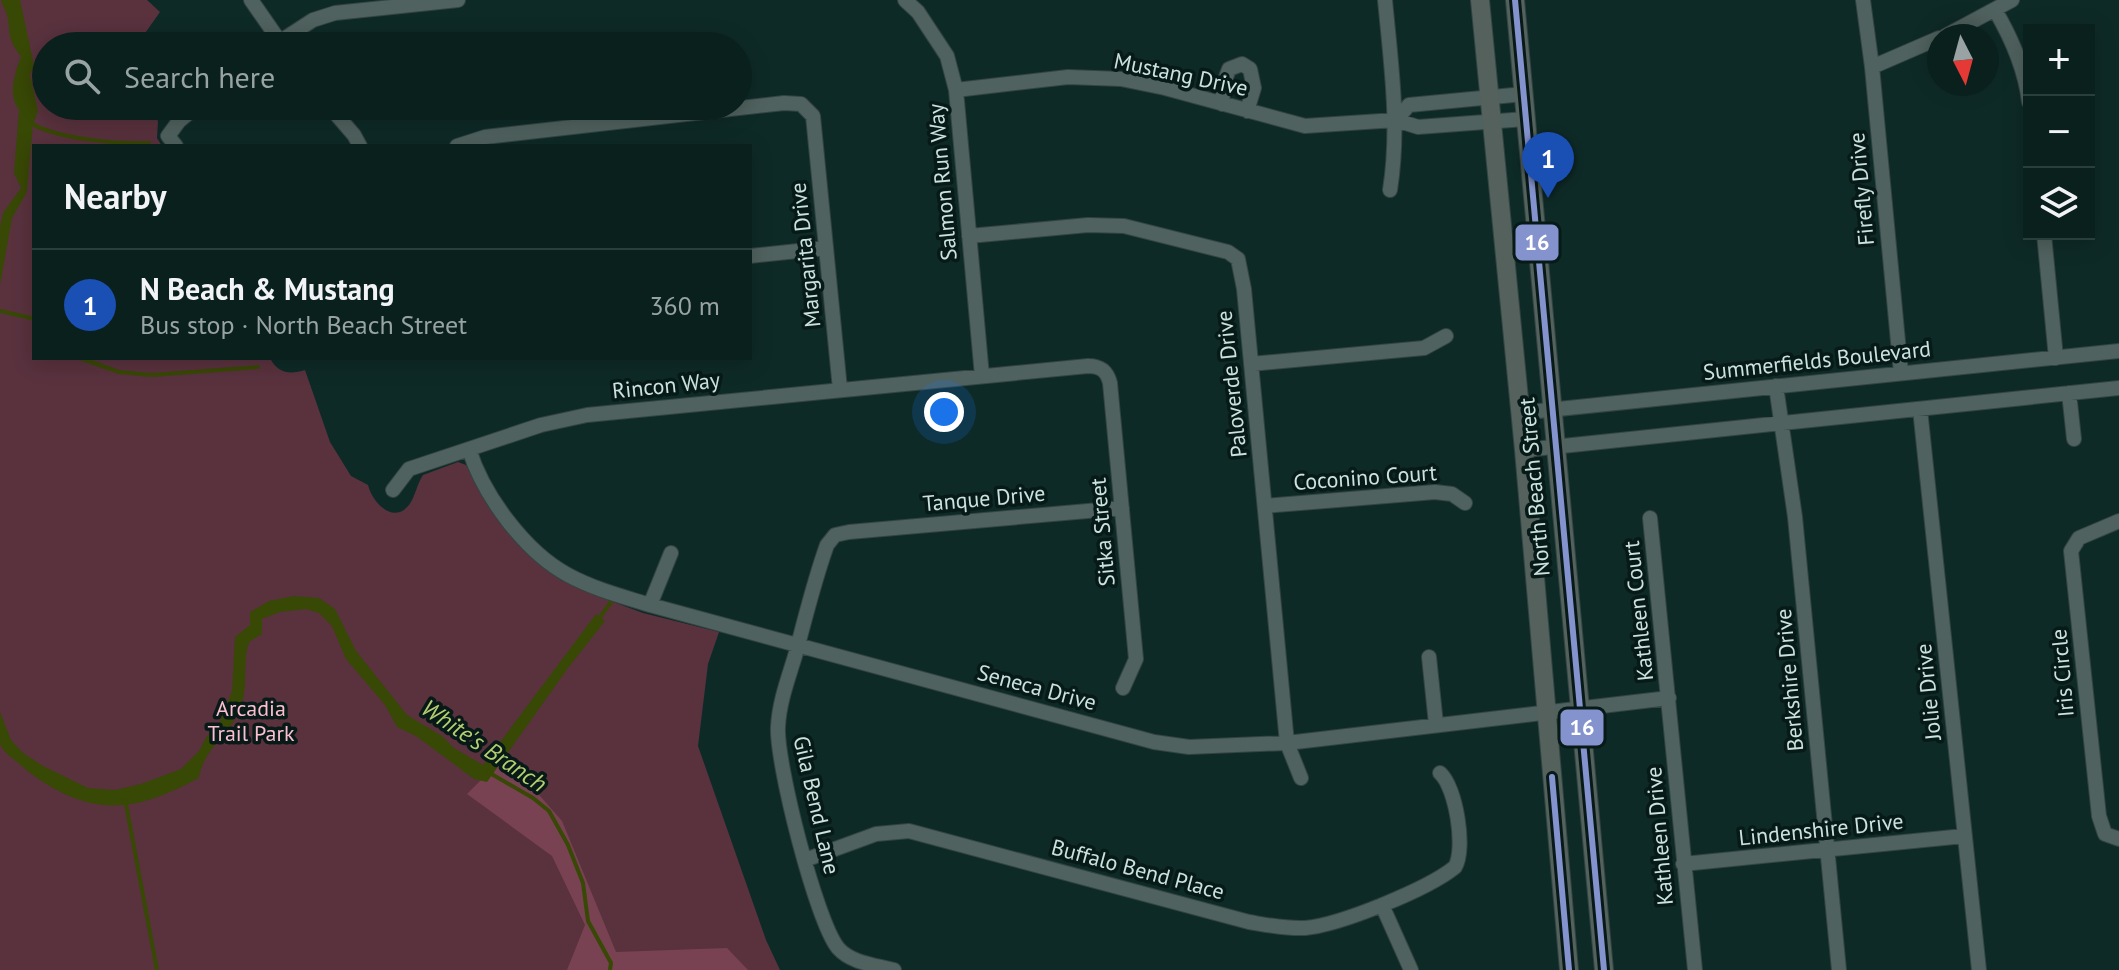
<!DOCTYPE html>
<html lang="en">
<head>
<meta charset="utf-8">
<style>
  :root { --surface:#0a201d; --page:#132826; --text:#f1f3f6; --muted:#99a3a4; --line:#2a3e3b; --accent:#89a29e }
  body { margin:0; font-family:"PT Sans",sans-serif; background:var(--page); color:var(--text) }
  .controls { position:absolute; right:24px; top:24px; display:grid; overflow:hidden; border-radius:0px; box-shadow:0 4px 20px #0003 }
  .controls button { width:72px; height:72px; display:grid; place-items:center; padding:0; border:0; border-bottom:2px solid var(--line); background:var(--surface); color:var(--text); font:40px sans-serif }
  .compass { position:absolute; left:1927px; top:24px; width:72px; height:72px; border-radius:50%; background:var(--surface); box-shadow:0 4px 20px #0003; rotate:174deg }
  .you { position:absolute; left:944px; top:412px; width:28px; height:28px; margin:-20px; border:6px solid #fff; border-radius:50%; background:#1a73e8; box-shadow:0 0 0 12px #1a73e833 }
  .badge { display:grid; place-items:center; width:52px; height:52px; border-radius:50%; background:var(--accent); color:#fff; font-size:26px; font-weight:700 }
  .pin { position:absolute; translate:-50% -66px; filter:drop-shadow(0 2px 4px #0008) }
  .pin::after { content:''; position:absolute; top:42px; width:28px; height:24px; background:inherit; clip-path:polygon(0 0,100% 0,50% 100%) }
  .list { margin:0; padding:0; list-style:none }
  h2 { display:flex; justify-content:space-between; align-items:center; height:104px; margin:0; padding:0 32px; font-size:34px }
  h2 small { font-size:26px; font-weight:400; color:var(--muted) }
  .list li { display:grid; grid-template-columns:52px 1fr auto; gap:24px; align-items:center; box-sizing:border-box; height:112px; padding:0 32px; border-top:2px solid var(--line) }
  .list b { display:block; font-size:30px; white-space:nowrap }
  .list p { margin:0; font-size:26px; white-space:nowrap; color:var(--muted) }
  .list em { font-size:26px; font-style:normal; color:var(--muted) }
  .icon { flex:none; width:44px; height:44px; fill:none; stroke:currentColor; stroke-width:2; stroke-linecap:round; stroke-linejoin:round }
  .map { position:relative; flex:none; width:2119px; height:970px; overflow:hidden }
  .search { position:absolute; background:var(--surface); box-shadow:0 4px 20px #0003; left:32px; top:32px; width:720px; height:88px; display:flex; align-items:center; gap:20px; box-sizing:border-box; padding:0 28px; border-radius:44px; color:var(--muted); font-size:30px }
  .panel { position:absolute; background:var(--surface); box-shadow:0 4px 20px #0003; left:32px; top:144px; width:720px; height:216px; border-radius:0px }
  .map>svg:first-child { display:block }
  .green { fill:#59323e }
  .forest { fill:#784253 }
  .water { fill:#384805 }
  .lines { fill:none; stroke-linecap:round; stroke-linejoin:round }
  .stream { stroke:#384805; stroke-width:4 }
  .minor-casing { stroke:#324542; stroke-width:16 }
  .major-casing { stroke:#324542; stroke-width:20 }
  .minor { stroke:#50625f; stroke-width:14 }
  .major { stroke:#54615c; stroke-width:18 }
  .bus-1-casing { stroke:#071a17; stroke-width:12 }
  .bus-1 { stroke:#8492ce; stroke-width:6 }
  .labels { text-anchor:middle; stroke-width:7; stroke-linejoin:round; paint-order:stroke }
  .street-label { font-size:22px; fill:#cbe3de; stroke:#071a17 }
  .park-label { font-size:22px; fill:#fcbfcf; stroke:#071a17 }
  .water-label { font-size:24px; font-style:italic; fill:#b4ce71; stroke:#071a17 }
  .line-badge { stroke:#071a17; stroke-width:3 }
  .badge-label { font-size:22px; text-anchor:middle; font-weight:bold; fill:#fff }
</style>
</head>
<body>
<div class="map">
<svg width="2119" height="970" viewBox="0 0 2119 970">
  <rect width="100%" height="100%" fill="#0e2a27"/>
  <!-- green -->
  <path class="green" d="M 0,0 L 147,0 L 160,12 L 136,46 L 46,46 L 46,106 L 128,106 L 136,117 L 149,110 L 158,121 L 157,138 L 162,146 L 34,146 L 34,358 L 270,358 C 277,373 290,375 305,370 L 330,442 L 351,476 L 368,485 C 372,502 393,525 409,505 C 415,497 417,484 423,475 L 458,462 L 466,465 L 500,520 L 565,579 L 600,597 L 643,613 L 719,632 L 708,664 L 698,746 L 766,940 L 780,970 L 0,970 Z"/>
  <!-- forest -->
  <path class="forest" d="M 505,756 L 562,821 L 616,952 L 727,948 L 748,970 L 567,970 L 585,925 L 552,856 L 467,794 Z"/>
  <!-- water -->
  <path class="water" d="M 1,0 L 20,0 L 34,65 L 30,75 L 38,111 L 33,124 L 27,192 L 12,218 L 0,285 L 0,227 L 3,213 L 21,188 L 14,173 L 19,110 C 7,93 15,75 21,56 C 5,38 12,29 6,12 C 4,8 2,4 1,0 Z
    M 294,596 L 319,598 L 335,609 L 356,651 L 407,715 L 442,736 L 454,748 L 483,765 L 596,614 L 605,621 L 568,668 L 487,782 L 474,779 L 416,736 L 397,727 L 385,705 L 346,659 L 332,626 L 319,613 L 306,609 L 280,612 L 262,619 L 262,634 L 249,642 C 242,664 249,688 240,709 C 230,735 203,749 199,778 C 176,790 149,803 123,805 C 83,809 45,787 17,762 C 11,757 2,751 0,743 C 0,734 0,722 0,712 L 11,740 L 23,753 L 43,766 L 88,788 L 115,790 L 141,784 L 181,769 L 199,751 L 207,736 L 219,724 L 232,691 L 235,637 L 250,625 L 250,612 L 269,601 Z"/>
  <g class="lines">
    <!-- stream -->
    <path class="stream" d="M 31,123 C 56,139 119,144 149,143
      M 0,311 L 31,318
      M 80,358 L 119,372 L 152,375 L 258,367
      M 597,621 L 612,601
      M 488,772 L 533,798 L 549,811 L 568,845 L 583,883 L 588,921 L 611,963 L 610,970
      M 125,799 L 157,970"/>
    <!-- minor casing -->
    <g class="minor-casing">
      <path id="minor" d="M 251,0 L 283,46
        M 905,0 L 918,12 L 947,56 L 956,90 L 982,376
        M 1385,0 C 1391,64 1400,126 1390,190
        M 1863,0 L 1872,67 L 1901,373
        M 1995,10 C 2012,39 2025,68 2029,102
        M 1945,36 L 2012,0
        M 273,46 L 313,20 L 335,13 L 458,0
        M 1872,67 L 1939,38
        M 956,90 L 1068,77 L 1121,79 L 1165,88 L 1305,126 L 1396,120 L 1418,127 L 1526,119
        M 1222,104 L 1224,83 L 1229,69 L 1242,64 L 1250,69 L 1254,88 L 1247,111
        M 329,106 L 354,135 L 360,146
        M 1396,120 L 1409,105 L 1524,94
        M 176,146 L 168,136 L 179,121 L 197,106
        M 457,146 L 485,137 L 784,103 L 801,104 L 813,116 L 840,389
        M 2044,234 L 2056,358
        M 969,236 L 1088,225 L 1124,226 L 1228,252 L 1238,259 L 1244,289 L 1287,743 L 1301,778
        M 750,256 L 826,248
        M 1251,364 L 1424,348 L 1446,336
        M 1776,386 L 1795,517 L 1839,970
        M 2069,393 L 2074,439
        M 1920,409 L 1979,970
        M 1520,413 L 2119,351
        M 469,449 C 483,495 525,552 568,575 C 594,589 621,596 650,605 L 1154,742 L 1189,747 L 1287,743 L 1669,698
        M 1524,450 L 2119,388
        M 393,490 L 409,469 L 541,425 L 587,415 L 1088,366 C 1101,366 1107,371 1110,383 L 1136,659 L 1123,688
        M 1265,506 L 1435,492 L 1452,494 L 1465,503
        M 1650,518 L 1695,970
        M 2119,521 L 2079,538 L 2071,551 L 2099,816 L 2105,834 L 2119,839
        M 650,605 L 671,553
        M 1429,657 L 1436,724
        M 805,860 L 876,834 L 909,831 L 1249,922 C 1267,925 1286,929 1305,928 C 1340,925 1428,889 1455,867 C 1466,849 1456,787 1440,773
        M 1683,864 L 1964,836
        M 1382,905 L 1411,970
        M 894,970 C 875,965 851,963 838,948 C 816,921 776,762 778,727 C 779,703 788,679 795,656 C 805,619 814,581 827,545 L 835,535 L 849,532 L 1122,508"/>
    </g>
    <!-- major casing -->
    <g class="major-casing">
      <path id="major" d="M 1480,0 L 1524,450 L 1569,970
        M 1515,0 L 1604,970"/>
    </g>
    <!-- minor -->
    <use href="#minor" class="minor"/>
    <!-- major -->
    <use href="#major" class="major"/>
    <!-- bus-1 casing -->
    <g class="bus-1-casing">
      <path id="bus-1" d="M 1515,0 L 1604,970
        M 1552,777 L 1569,970"/>
    </g>
    <!-- bus-1 -->
    <use href="#bus-1" class="bus-1"/>
  </g>
  <g class="labels">
    <!-- street labels -->
    <g class="street-label">
      <text transform="translate(1181 74) rotate(12)" y="8">Mustang Drive</text>
      <text transform="translate(942 182) rotate(-95)" y="8">Salmon Run Way</text>
      <text transform="translate(1861 189) rotate(-95)" y="8">Firefly Drive</text>
      <text transform="translate(805 255) rotate(-96)" y="8">Margarita Drive</text>
      <text transform="translate(1817 360) rotate(-6)" y="8">Summerfields Boulevard</text>
      <text transform="translate(1231 384) rotate(-96)" y="8">Paloverde Drive</text>
      <text transform="translate(666 385) rotate(-6)" y="8">Rincon Way</text>
      <text transform="translate(1365 477) rotate(-4)" y="8">Coconino Court</text>
      <text transform="translate(1534 487) rotate(-95)" y="8">North Beach Street</text>
      <text transform="translate(984 498) rotate(-5)" y="8">Tanque Drive</text>
      <text transform="translate(1102 532) rotate(-95)" y="8">Sitka Street</text>
      <text transform="translate(1638 611) rotate(-96)" y="8">Kathleen Court</text>
      <text transform="translate(2062 673) rotate(-95)" y="8">Iris Circle</text>
      <text transform="translate(1789 680) rotate(-95)" y="8">Berkshire Drive</text>
      <text transform="translate(1037 687) rotate(15)" y="8">Seneca Drive</text>
      <text transform="translate(1928 692) rotate(-96)" y="8">Jolie Drive</text>
      <text transform="translate(817 805) rotate(77)" y="8">Gila Bend Lane</text>
      <text transform="translate(1821 829) rotate(-6)" y="8">Lindenshire Drive</text>
      <text transform="translate(1659 836) rotate(-95)" y="8">Kathleen Drive</text>
      <text transform="translate(1138 869) rotate(15)" y="8">Buffalo Bend Place</text>
    </g>
    <!-- park labels -->
    <g class="park-label">
      <text x="251" y="716">Arcadia<tspan x="251" dy="25">Trail Park</tspan></text>
    </g>
    <!-- water labels -->
    <g class="water-label">
      <text transform="translate(484 746) rotate(34)" y="8">White's Branch</text>
    </g>
  </g>
  <g class="line-badge">
    <rect x="1514" y="223" width="46" height="39" rx="8" fill="#8492ce"/>
    <rect x="1559" y="708" width="46" height="39" rx="8" fill="#8492ce"/>
  </g>
  <g class="badge-label">
    <text x="1537" y="250">16</text>
    <text x="1582" y="735">16</text>
  </g>
</svg>
<div class="controls">
<button>+</button>
<button>−</button>
<button><svg class="icon" aria-label="layers" viewBox="0 0 24 24"><path d="M12 4l9 5-9 5-9-5zM3 14l9 5 9-5"/></svg></button>
</div>
<svg class="compass" viewBox="-18 -18 36 36"><path d="M0-13l5 13h-10z" fill="#e53935"/><path d="M0 13l5-13h-10z" fill="#99a3a4"/></svg>
<div class="you"></div>
<div class="pin badge" style="left:1548px;top:198px;background:#1a4fb4">1</div>
<div class="search"><svg class="icon" aria-label="search" viewBox="0 0 24 24"><circle cx="10" cy="10" r="6"/><path d="M15 15l6 6"/></svg>Search here</div>
<section class="panel">
<h2>Nearby<small></small></h2>
<ul class="list">
<li><span class="badge" style="background:#1a4fb4">1</span><div><b>N Beach &amp; Mustang</b><p>Bus stop · North Beach Street</p></div><em>360 m</em></li>
</ul>
</section>
</div>
</body>
</html>
